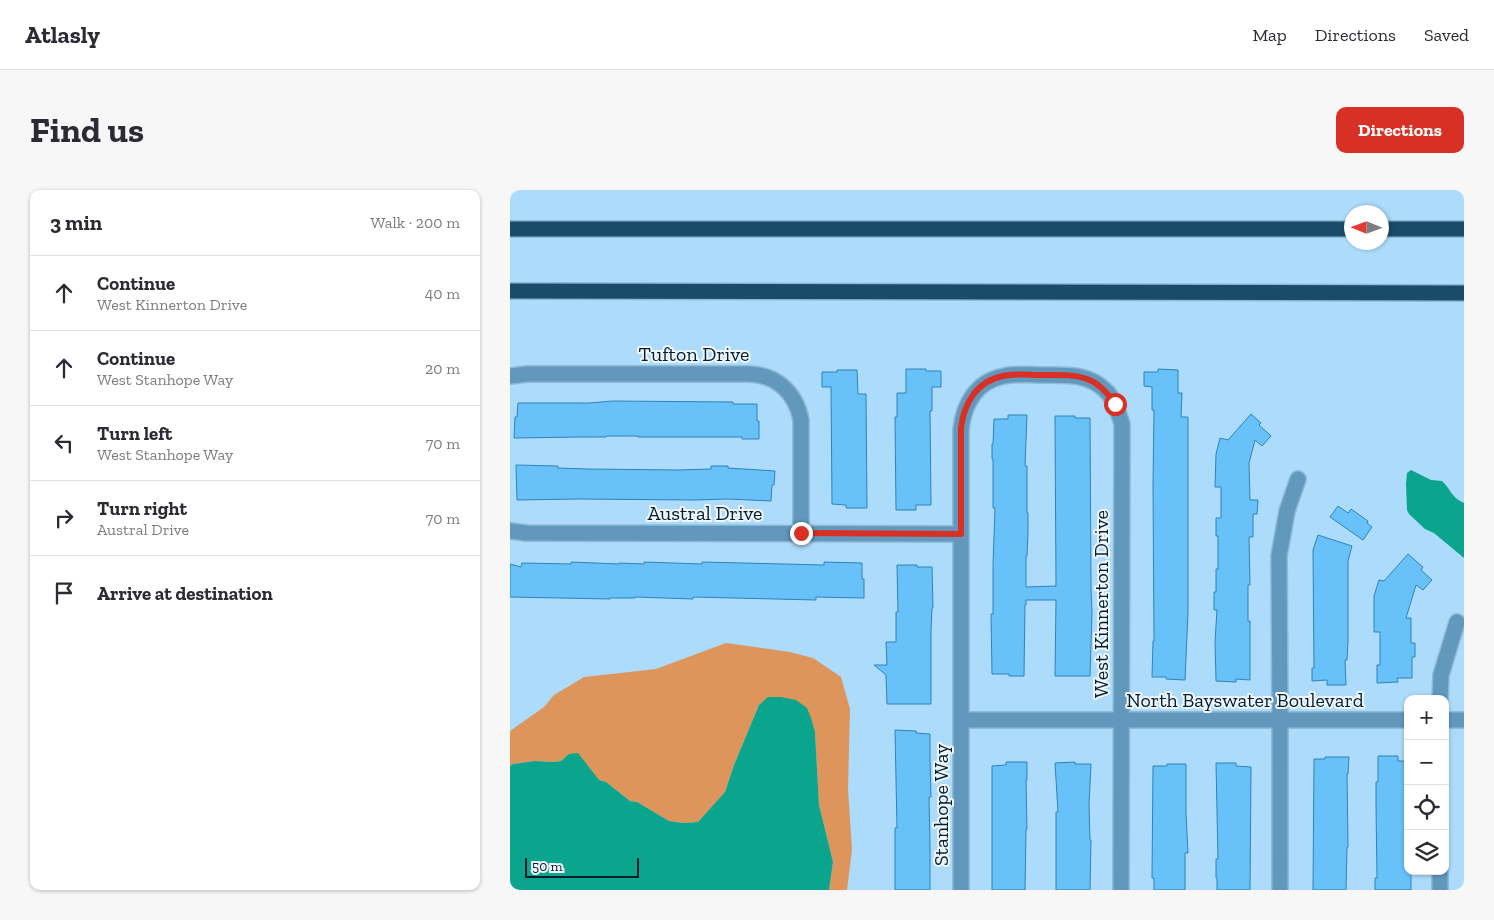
<!DOCTYPE html>
<html lang="en">
<head>
<meta charset="utf-8">
<style>
  :root { --surface:#fff; --page:#f7f7f7; --text:#2b2b33; --muted:#7c7c81; --line:#e1e1e2; --accent:#d93025 }
  body { margin:0; font-family:"Zilla Slab",serif; background:var(--page); color:var(--text) }
  .controls { position:absolute; right:15px; bottom:15px; display:grid; overflow:hidden; border-radius:10px; box-shadow:0 1px 4px #0004 }
  .controls button { width:45px; height:45px; display:grid; place-items:center; padding:0; border:0; border-bottom:1px solid var(--line); background:var(--surface); color:var(--text); font:25px sans-serif }
  .compass { position:absolute; left:834px; top:15px; width:45px; height:45px; border-radius:50%; background:var(--surface); box-shadow:0 1px 4px #0004; rotate:271deg }
  .scale { position:absolute; left:15px; bottom:12px; width:114px; box-sizing:border-box; padding-left:5px; border:2px solid #031d2d; border-top:0; font-size:14px; line-height:18px; white-space:nowrap; color:#031d2d; -webkit-text-stroke:4px #eff7fc; paint-order:stroke }
  .stop { position:absolute; width:15px; height:15px; margin:-11px; border:4px solid #d93025; border-radius:50%; background:#fff }
  .stop.end { background:#d93025; border-color:#fff; box-shadow:0 1px 5px #0008 }
  .list { margin:0; padding:0; list-style:none }
  h2 { display:flex; justify-content:space-between; align-items:center; height:65px; margin:0; padding:0 20px; font-size:21px }
  h2 small { font-size:16px; font-weight:400; color:var(--muted) }
  .list li { display:grid; grid-template-columns:32px 1fr auto; gap:15px; align-items:center; box-sizing:border-box; height:75px; padding:0 20px; border-top:1px solid var(--line) }
  .list b { display:block; font-size:19px; white-space:nowrap }
  .list p { margin:0; font-size:16px; white-space:nowrap; color:var(--muted) }
  .list em { font-size:16px; font-style:normal; color:var(--muted) }
  .icon { flex:none; width:28px; height:28px; fill:none; stroke:currentColor; stroke-width:2; stroke-linecap:round; stroke-linejoin:round }
  .map { position:relative; flex:none; width:954px; height:700px; overflow:hidden; border-radius:10px }
  header { display:flex; align-items:center; gap:30px; box-sizing:border-box; height:70px; padding:0 25px; background:var(--surface); border-bottom:1px solid var(--line) }
  header strong { font-size:24px }
  nav { display:flex; gap:28px; margin-inline-start:auto; font-size:18px }
  .intro { display:flex; align-items:center; justify-content:space-between; box-sizing:border-box; height:120px; padding:0 30px }
  h1 { margin:0; font-size:35px }
  .button { padding:12px 22px; border-radius:10px; background:var(--accent); color:#fff; font-size:18px; font-weight:700 }
  main { display:flex; gap:30px; padding:0 30px }
  aside { flex:1; background:var(--surface); border-radius:10px; box-shadow:0 1px 4px #0004 }
  .map>svg:first-child { display:block }
  .green { fill:#de955c }
  .water { fill:#0ba48d }
  .building { fill:#68c1f9; stroke:#2f84b5 }
  .lines { fill:none; stroke-linecap:round; stroke-linejoin:round }
  .street-casing { stroke:#8eb9d6; stroke-width:18 }
  .highway-casing { stroke:#8eb9d6; stroke-width:18 }
  .street { stroke:#6198bc; stroke-width:15 }
  .highway { stroke:#1a4b68; stroke-width:15 }
  .route { stroke:#d93025; stroke-width:6 }
  .labels { text-anchor:middle; stroke-width:4; stroke-linejoin:round; paint-order:stroke }
  .street-label { font-size:20px; fill:#031d2d; stroke:#eff7fc }
</style>
</head>
<body>
<header>
<strong>Atlasly</strong>
<nav><a>Map</a><a>Directions</a><a>Saved</a></nav>
</header>
<div class="intro"><h1>Find us</h1><a class="button">Directions</a></div>
<main>
<aside>
<h2>3 min<small>Walk · 200 m</small></h2>
<ul class="list">
<li><svg class="icon" aria-label="ahead" viewBox="0 0 24 24"><path d="M12 20V5M6 11l6-6 6 6"/></svg><div><b>Continue</b><p>West Kinnerton Drive</p></div><em>40 m</em></li>
<li><svg class="icon" aria-label="ahead" viewBox="0 0 24 24"><path d="M12 20V5M6 11l6-6 6 6"/></svg><div><b>Continue</b><p>West Stanhope Way</p></div><em>20 m</em></li>
<li><svg class="icon" aria-label="left" viewBox="0 0 24 24"><path d="M17 20v-9H6M10 6l-5 5 5 5"/></svg><div><b>Turn left</b><p>West Stanhope Way</p></div><em>70 m</em></li>
<li><svg class="icon" aria-label="right" viewBox="0 0 24 24"><path d="M7 20v-9h11M14 6l5 5-5 5"/></svg><div><b>Turn right</b><p>Austral Drive</p></div><em>70 m</em></li>
<li><svg class="icon" aria-label="arrive" viewBox="0 0 24 24"><path d="M6 21V4h12l-3 4 3 4H6"/></svg><div><b>Arrive at destination</b></div></li>
</ul>
</aside>
<div class="map">
<svg width="954" height="700" viewBox="0 0 954 700">
  <rect width="100%" height="100%" fill="#addbfb"/>
  <!-- green -->
  <path class="green" d="M 216,453 L 280,462 L 303,468 L 331,487 L 340,519 L 338,599 L 342,660 L 337,700 L 319,700 L 323,672 L 309,615 L 305,542 L 249,515 L 224,575 L 215,602 L 188,632 L 173,633 L 159,631 L 127,612 L 120,611 L 96,592 L 89,590 L 59,564 L 51,571 L 43,572 L 25,571 L 3,574 L 0,576 L 0,541 L 34,517 L 44,505 L 74,487 L 146,479 Z"/>
  <!-- water -->
  <path class="water" d="M 901,280 L 921,290 L 932,291 C 942,301 941,307 954,313 L 954,368 L 924,343 L 915,339 L 899,324 L 897,320 L 896,294 L 897,283 Z
    M 258,507 L 271,507 L 286,510 L 297,518 L 301,528 L 305,542 L 309,615 L 323,672 L 319,700 L 0,700 L 0,576 L 3,574 L 25,571 L 43,572 L 51,571 L 59,564 L 68,563 L 89,590 L 96,592 L 120,611 L 127,612 L 159,631 L 173,633 L 188,632 L 215,602 L 224,575 L 249,515 Z"/>
  <!-- building -->
  <path class="building" d="M 396,179 L 416,179 L 416,181 L 431,181 L 431,197 L 422,197 L 422,221 L 420,221 L 421,315 L 406,315 L 406,320 L 386,320 L 385,227 L 387,227 L 387,203 L 396,203 Z
    M 648,179 L 668,180 L 668,203 L 672,203 L 671,227 L 678,227 L 678,422 L 675,490 L 656,489 L 656,487 L 642,487 L 643,451 L 644,451 L 643,294 L 644,220 L 642,220 L 642,197 L 634,196 L 634,182 L 648,182 Z
    M 327,180 L 347,180 L 348,204 L 356,204 L 357,318 L 336,318 L 336,315 L 322,314 L 321,197 L 312,197 L 312,182 L 327,182 Z
    M 102,211 L 223,212 L 223,214 L 247,214 L 247,231 L 249,231 L 249,249 L 232,249 L 232,247 L 128,247 L 128,246 L 96,246 L 96,247 L 71,247 L 4,248 L 5,227 L 7,227 L 8,213 L 79,213 Z
    M 741,224 L 751,233 L 749,235 L 761,246 L 752,256 L 745,250 L 739,273 L 740,310 L 748,310 L 747,324 L 743,324 L 743,347 L 739,347 L 740,395 L 738,395 L 738,431 L 740,431 L 740,490 L 726,489 L 726,492 L 706,491 L 705,451 L 707,420 L 704,420 L 704,402 L 706,402 L 706,379 L 708,379 L 708,346 L 706,346 L 706,328 L 711,328 L 711,297 L 705,297 L 706,264 L 710,248 L 718,250 Z
    M 498,225 L 517,225 L 515,276 L 517,276 L 517,323 L 518,323 L 518,342 L 517,366 L 516,366 L 516,397 L 546,396 L 545,226 L 565,226 L 565,228 L 580,228 L 581,399 L 582,423 L 580,486 L 545,486 L 546,410 L 516,410 L 516,415 L 515,415 L 514,486 L 499,486 L 499,484 L 482,484 L 481,424 L 483,424 L 483,375 L 485,318 L 483,318 L 483,269 L 482,269 L 482,254 L 483,254 L 484,229 L 498,229 Z
    M 6,275 L 48,276 L 48,278 L 78,279 L 168,280 L 201,279 L 201,276 L 218,276 L 218,278 L 265,281 L 264,295 L 262,295 L 261,311 L 218,309 L 184,310 L 68,309 L 7,310 Z
    M 828,316 L 838,323 L 841,319 L 858,331 L 857,333 L 862,337 L 853,350 L 820,327 Z
    M 808,345 L 842,356 L 838,371 L 838,452 L 837,470 L 835,470 L 836,495 L 817,495 L 817,490 L 802,491 L 802,478 L 804,478 L 803,360 Z
    M 898,364 L 913,377 L 911,380 L 922,390 L 913,400 L 906,395 L 896,428 L 901,428 L 901,453 L 905,453 L 905,467 L 902,467 L 902,488 L 887,488 L 888,492 L 867,493 L 867,475 L 870,475 L 870,442 L 864,442 L 864,406 L 869,390 L 874,391 Z
    M 61,372 L 109,374 L 109,373 L 134,374 L 134,372 L 192,374 L 192,372 L 314,375 L 314,372 L 352,373 L 352,389 L 354,389 L 354,408 L 306,407 L 306,410 L 183,407 L 183,409 L 125,407 L 125,408 L 100,408 L 100,409 L 0,407 L 0,374 L 11,377 L 12,373 L 61,374 Z
    M 387,375 L 407,375 L 407,377 L 422,377 L 423,418 L 422,418 L 421,440 L 421,514 L 377,514 L 376,485 L 364,475 L 377,475 L 376,452 L 386,452 L 386,422 L 388,422 Z
    M 385,540 L 406,541 L 406,543 L 420,544 L 420,568 L 421,607 L 419,607 L 420,656 L 420,700 L 385,700 L 385,638 L 387,638 Z
    M 868,566 L 888,566 L 888,571 L 898,571 L 898,681 L 901,681 L 901,700 L 865,700 L 865,688 L 867,688 L 866,615 L 866,592 L 868,592 Z
    M 815,567 L 839,567 L 838,584 L 837,584 L 838,657 L 837,657 L 836,700 L 803,700 L 804,569 L 815,569 Z
    M 496,572 L 517,572 L 517,590 L 516,590 L 517,639 L 516,639 L 515,700 L 482,700 L 482,576 L 496,575 Z
    M 565,572 L 565,574 L 581,574 L 579,615 L 580,650 L 581,650 L 580,700 L 546,700 L 546,622 L 548,622 L 545,573 Z
    M 706,573 L 726,573 L 726,576 L 741,577 L 740,700 L 707,700 L 707,688 L 706,688 L 706,669 L 708,669 Z
    M 657,574 L 676,574 L 676,623 L 678,663 L 675,663 L 675,700 L 644,700 L 644,688 L 642,688 L 643,576 L 657,576 Z"/>
  <g class="lines">
    <!-- street casing -->
    <g class="street-casing">
      <path id="street" d="M 0,186 L 17,184 L 239,184 C 267,185 286,203 291,230 L 291,343
        M 0,341 L 16,343 L 451,344
        M 930,509 L 931,485 L 947,432
        M 451,530 L 898,530
        M 935,530 L 954,530
        M 930,681 L 930,700
        M 451,700 L 451,239 C 454,213 467,191 494,186 C 508,183 523,185 537,185 C 558,185 579,184 595,200 C 605,209 608,222 612,234 L 611,700
        M 770,700 L 770,531 L 769,366 L 777,321 L 788,289"/>
    </g>
    <!-- highway casing -->
    <g class="highway-casing">
      <path id="highway" d="M 0,39 L 842,39
        M 872,39 L 954,39
        M 0,101 L 954,103"/>
    </g>
    <!-- street -->
    <use href="#street" class="street"/>
    <!-- highway -->
    <use href="#highway" class="highway"/>
  </g>
  <g class="lines">
    <!-- route -->
    <path class="route" d="M 291,343 L 451,344 L 451,238 C 454,213 467,191 493,186 C 506,183 519,185 532,185 C 566,185 585,183 605,214"/>
  </g>
  <g class="labels">
    <!-- street labels -->
    <g class="street-label">
      <text x="184" y="171">Tufton Drive</text>
      <text x="195" y="330">Austral Drive</text>
      <text transform="translate(591 414) rotate(-90)" y="7">West Kinnerton Drive</text>
      <text x="735" y="517">North Bayswater Boulevard</text>
      <text transform="translate(431 615) rotate(-90)" y="7">Stanhope Way</text>
    </g>
  </g>
</svg>
<div class="controls">
<button>+</button>
<button>−</button>
<button><svg class="icon" aria-label="locate" viewBox="0 0 24 24"><circle cx="12" cy="12" r="6"/><path d="M12 2v4M12 18v4M2 12h4M18 12h4"/></svg></button>
<button><svg class="icon" aria-label="layers" viewBox="0 0 24 24"><path d="M12 4l9 5-9 5-9-5zM3 14l9 5 9-5"/></svg></button>
</div>
<svg class="compass" viewBox="-18 -18 36 36"><path d="M0-13l5 13h-10z" fill="#e53935"/><path d="M0 13l5-13h-10z" fill="#7c7c81"/></svg>
<div class="scale">50 m</div>
<div class="stop" style="left:605px;top:214px"></div>
<div class="stop end" style="left:291px;top:343px"></div>
</div>
</main>
</body>
</html>
